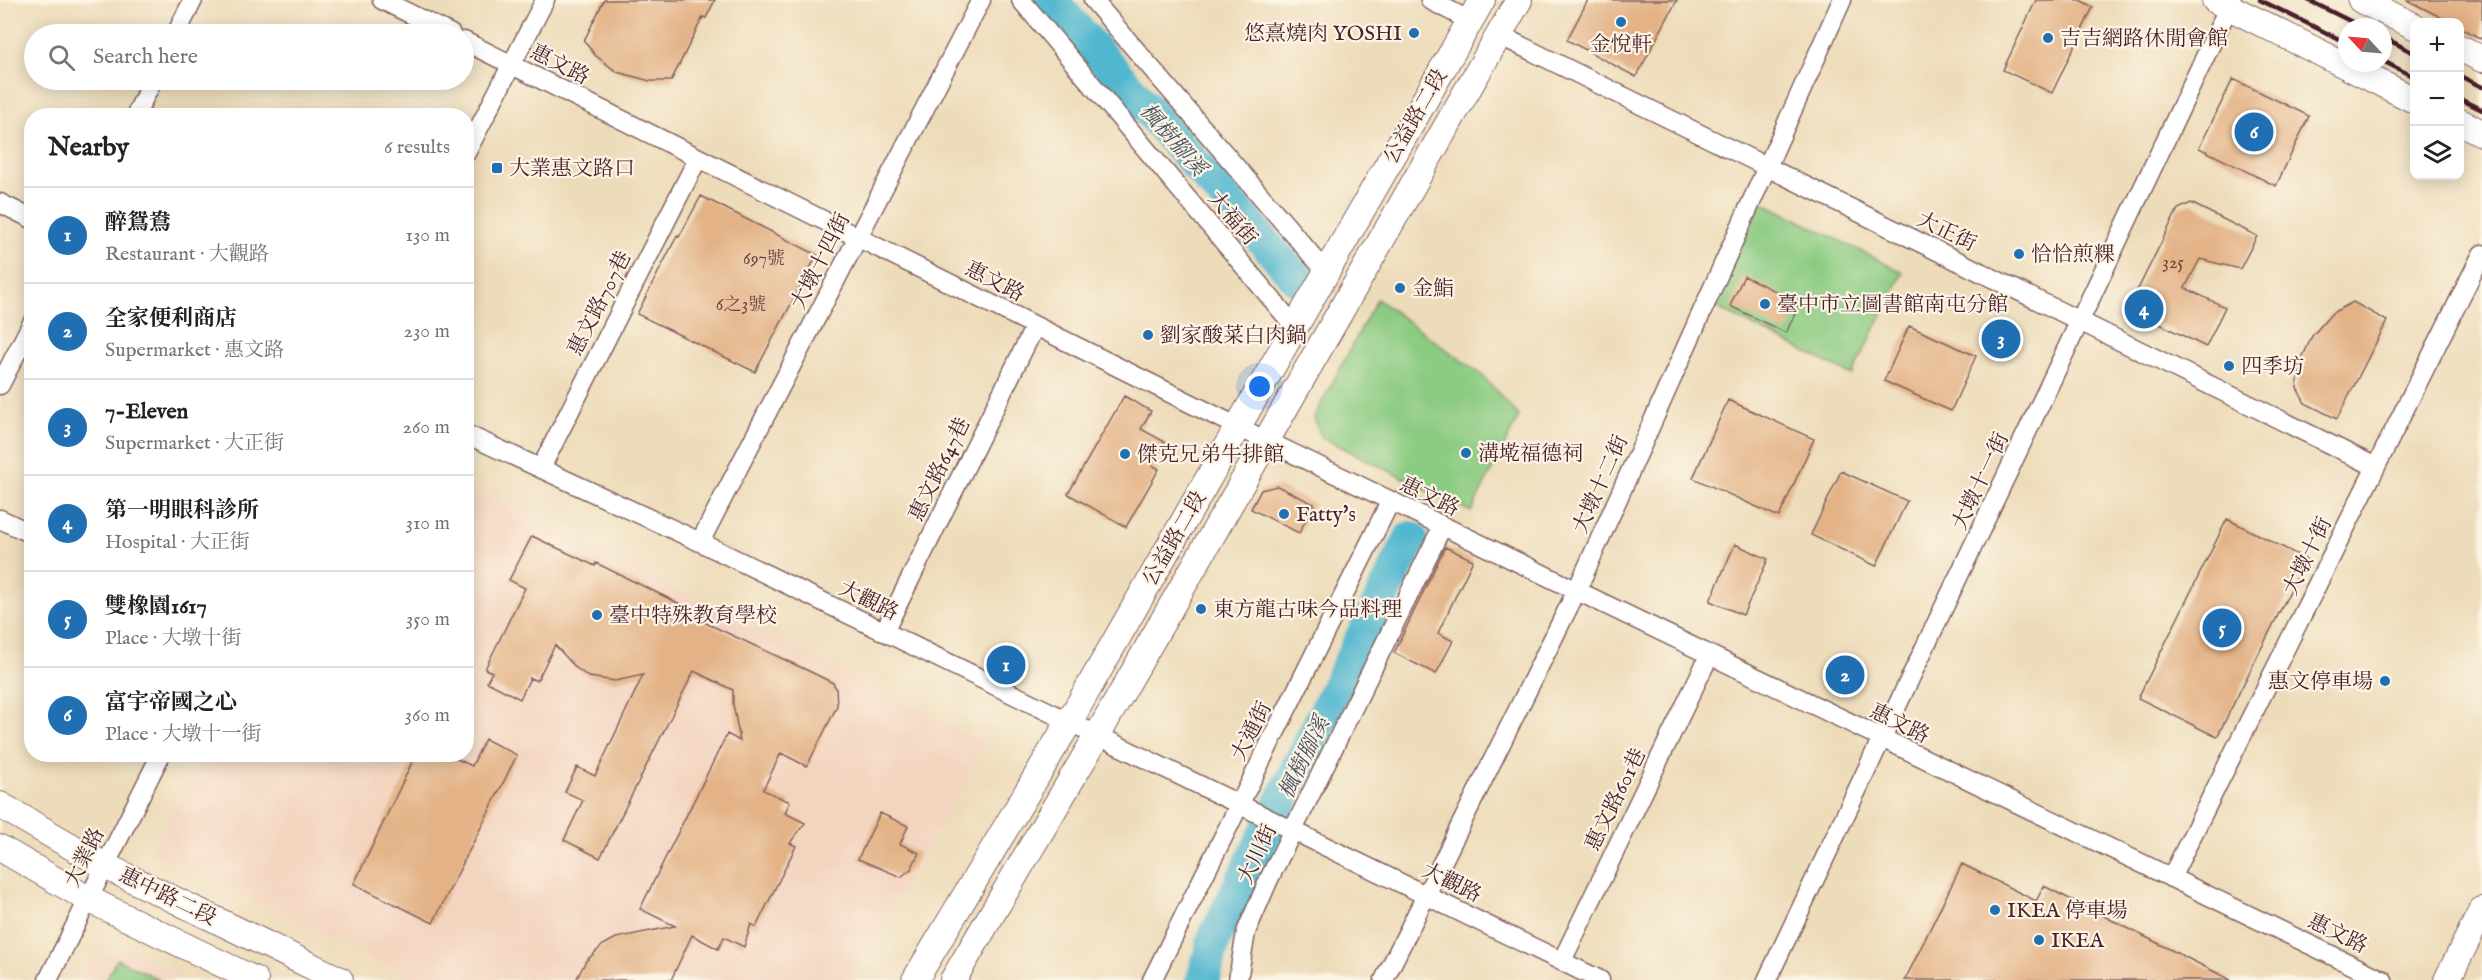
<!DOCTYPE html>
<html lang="en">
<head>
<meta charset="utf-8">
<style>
  :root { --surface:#fff; --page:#f2f2f2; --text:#222; --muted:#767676; --line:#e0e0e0; --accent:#1f6fb2 }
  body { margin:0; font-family:"IM FELL English","Noto Serif TC",serif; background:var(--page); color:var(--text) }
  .controls { position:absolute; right:18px; top:18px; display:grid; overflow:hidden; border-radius:12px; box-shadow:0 3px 15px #0003 }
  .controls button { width:54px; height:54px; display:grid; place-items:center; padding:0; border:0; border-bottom:2px solid var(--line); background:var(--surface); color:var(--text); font:30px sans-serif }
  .compass { position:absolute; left:2338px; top:18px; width:54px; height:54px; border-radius:50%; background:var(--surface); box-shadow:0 3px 15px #0003; rotate:296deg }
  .you { position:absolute; left:1260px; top:387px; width:21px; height:21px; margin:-15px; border:4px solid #fff; border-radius:50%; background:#1a73e8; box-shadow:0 0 0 9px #1a73e833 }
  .badge { display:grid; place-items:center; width:39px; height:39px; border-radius:50%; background:var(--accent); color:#fff; font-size:20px; font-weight:700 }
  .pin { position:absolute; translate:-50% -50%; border:3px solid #fff; box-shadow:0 2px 6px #0006 }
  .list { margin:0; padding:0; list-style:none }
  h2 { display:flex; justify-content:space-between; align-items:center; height:78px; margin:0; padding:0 24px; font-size:26px }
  h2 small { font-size:20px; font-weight:400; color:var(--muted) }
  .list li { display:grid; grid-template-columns:39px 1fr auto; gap:18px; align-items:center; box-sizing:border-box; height:96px; padding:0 24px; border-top:2px solid var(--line) }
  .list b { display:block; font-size:22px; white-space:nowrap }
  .list p { margin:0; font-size:20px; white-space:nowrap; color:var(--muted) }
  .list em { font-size:20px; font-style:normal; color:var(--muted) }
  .icon { flex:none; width:33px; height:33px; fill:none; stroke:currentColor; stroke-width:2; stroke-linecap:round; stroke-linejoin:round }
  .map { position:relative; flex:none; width:2482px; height:980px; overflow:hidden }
  .search { position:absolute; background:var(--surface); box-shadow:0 3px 15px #0003; left:24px; top:24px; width:450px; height:66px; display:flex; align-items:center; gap:15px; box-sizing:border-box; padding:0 21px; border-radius:33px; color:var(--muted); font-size:22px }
  .panel { position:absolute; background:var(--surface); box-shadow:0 3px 15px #0003; left:24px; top:108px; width:450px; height:654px; border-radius:24px }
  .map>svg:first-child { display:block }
  .built { fill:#f3d4bf }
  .green { fill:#8bcb82; stroke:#6a7556; stroke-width:1.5 }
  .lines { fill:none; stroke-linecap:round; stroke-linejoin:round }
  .river { stroke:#51b7cf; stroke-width:34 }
  .building { fill:#e3b286 }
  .street-casing { stroke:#83615d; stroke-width:21 }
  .secondary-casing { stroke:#83615d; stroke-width:28 }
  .street { stroke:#fff; stroke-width:18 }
  .secondary { stroke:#fff; stroke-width:26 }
  .rail { stroke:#4a1f2b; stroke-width:4.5 }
  .poi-dot { fill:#1f6fb2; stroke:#fcf5e5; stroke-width:2 }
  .labels { text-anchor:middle; stroke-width:4.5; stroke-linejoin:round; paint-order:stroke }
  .number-label { font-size:18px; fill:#704442 }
  .poi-label { font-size:21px; fill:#4a1f2b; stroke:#fcf5e5; text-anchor:start }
  .street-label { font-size:21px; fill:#4a1f2b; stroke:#fcf5e5 }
  .water-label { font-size:22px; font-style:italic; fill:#4c5464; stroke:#fcf5e5 }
</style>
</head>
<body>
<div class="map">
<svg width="2482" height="980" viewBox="0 0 2482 980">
  <rect width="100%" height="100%" fill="#fcf5e5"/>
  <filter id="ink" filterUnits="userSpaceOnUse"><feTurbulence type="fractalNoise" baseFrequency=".0167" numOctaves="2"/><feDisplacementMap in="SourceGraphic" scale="12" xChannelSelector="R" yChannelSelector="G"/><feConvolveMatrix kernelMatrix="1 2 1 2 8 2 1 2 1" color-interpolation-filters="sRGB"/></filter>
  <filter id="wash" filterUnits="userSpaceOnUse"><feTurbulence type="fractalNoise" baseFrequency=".008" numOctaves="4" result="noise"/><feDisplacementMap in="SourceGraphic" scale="24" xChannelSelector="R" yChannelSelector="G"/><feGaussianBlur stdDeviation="1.35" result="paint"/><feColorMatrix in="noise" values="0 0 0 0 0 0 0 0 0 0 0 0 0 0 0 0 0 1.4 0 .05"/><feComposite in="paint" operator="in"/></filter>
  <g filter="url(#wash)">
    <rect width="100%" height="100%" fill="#eddcba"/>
    <!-- built -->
    <path class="built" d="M 467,485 L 987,744 L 850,980 L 417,980 L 151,852 L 200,755 L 466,754 Z
      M 126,950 L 187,980 L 80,980 L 89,961 Z"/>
    <!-- green -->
    <path class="green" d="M 1762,202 L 1903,272 L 1852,375 L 1711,305 Z
      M 1377,299 L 1482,375 L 1519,416 L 1471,512 L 1321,437 L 1314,417 Z
      M 117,959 L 160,980 L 106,980 Z"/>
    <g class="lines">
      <!-- river -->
      <path class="river" d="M 1051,0 L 1297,279
        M 1203,980 L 1215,936 L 1411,538"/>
    </g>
    <g id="blocks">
      <!-- building -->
      <path class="building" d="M 604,0 L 715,0 L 706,18 L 703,17 L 671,81 L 650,81 L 617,72 L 595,55 L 584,41 Z
        M 1588,0 L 1677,0 L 1636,77 L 1567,40 Z
        M 2036,0 L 2080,0 L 2093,7 L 2052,93 L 2003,70 Z
        M 2407,0 L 2482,0 L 2482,39 L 2460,28 L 2460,22 L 2450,22 Z
        M 2233,79 L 2309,116 L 2276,186 L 2199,148 Z
        M 701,196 L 817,255 L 755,372 L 637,314 L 677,236 L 679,237 Z
        M 2191,203 L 2257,236 L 2240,269 L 2200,259 L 2185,288 L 2225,307 L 2206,347 L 2139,314 L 2133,299 L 2178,209 Z
        M 1744,276 L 1800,303 L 1786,333 L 1730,306 Z
        M 2353,302 L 2387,321 L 2337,419 L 2305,403 L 2297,388 L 2300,363 L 2312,336 L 2332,313 Z
        M 1909,326 L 1976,356 L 1951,411 L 1884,381 Z
        M 1124,396 L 1151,411 L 1141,429 L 1165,442 L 1152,465 L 1159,469 L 1126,527 L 1068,494 Z
        M 1728,400 L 1814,439 L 1779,517 L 1693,478 Z
        M 1841,471 L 1907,501 L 1876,566 L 1811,535 Z
        M 1277,486 L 1314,504 L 1299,533 L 1251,509 L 1261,490 Z
        M 2227,519 L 2306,559 L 2217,737 L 2138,698 Z
        M 532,536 L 595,566 L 596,563 L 680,604 L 678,610 L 813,673 L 833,683 L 836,688 L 837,706 L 808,764 L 806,766 L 781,753 L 763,790 L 790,802 L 785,813 L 805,823 L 790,843 L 796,846 L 756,927 L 751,924 L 744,947 L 724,937 L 718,949 L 692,935 L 671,980 L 576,980 L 586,961 L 603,945 L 616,938 L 675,926 L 640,909 L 727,734 L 740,741 L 733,704 L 733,690 L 694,671 L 600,858 L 564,840 L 583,800 L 565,792 L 577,767 L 595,776 L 643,675 L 615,681 L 589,677 L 576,668 L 555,645 L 537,681 L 530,678 L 520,699 L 487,682 L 492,672 L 485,669 L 525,588 L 509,580 Z
        M 1735,544 L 1768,559 L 1743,615 L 1710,601 Z
        M 1445,547 L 1473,560 L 1438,633 L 1453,641 L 1436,674 L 1394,653 Z
        M 485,739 L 517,755 L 433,923 L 354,884 L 416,754 L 447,754 L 472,766 Z
        M 880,813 L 908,826 L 900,844 L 919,853 L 911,869 L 901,877 L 858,859 Z
        M 1962,864 L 2036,901 L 2044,886 L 2231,980 L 1905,980 Z"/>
    </g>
  </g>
  <g filter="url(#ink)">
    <use href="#blocks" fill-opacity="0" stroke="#83615d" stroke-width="1.5"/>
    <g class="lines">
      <!-- street casing -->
      <g class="street-casing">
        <path id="street" d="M 382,0 L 451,34
          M 1021,0 L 1295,327
          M 1093,0 L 1326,272
          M 1430,0 L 1470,21
          M 176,34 L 193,0
          M 1499,35 L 2376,467
          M 464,41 L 1238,427 L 2383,980
          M 135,116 L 153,80
          M 466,153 L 545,0
          M 0,203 L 32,219
          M 0,385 L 32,323
          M 466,434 L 700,542 L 1600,980
          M 541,468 L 698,158
          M 0,519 L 32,534
          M 700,542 L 981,0
          M 884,632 L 1035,326
          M 2171,878 L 2482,254
          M 1562,961 L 1709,656
          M 48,980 L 161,754
          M 1152,980 L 1390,502
          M 1238,980 L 1246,932 L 1269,879 L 1442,527
          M 1384,980 L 1576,592 L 1842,0
          M 1767,980 L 2232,0"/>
      </g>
      <!-- secondary casing -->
      <g class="secondary-casing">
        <path id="secondary" d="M 2215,0 L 2414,100
          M 2361,0 L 2414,26
          M 2460,48 L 2482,59
          M 2460,122 L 2482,133
          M 0,805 L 105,866 L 340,980
          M 0,848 L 88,899 L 255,980
          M 915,980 L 1069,722 L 1482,0
          M 953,980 L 1097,736 L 1519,0
          M 2447,980 L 2482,910"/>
      </g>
      <!-- street -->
      <use href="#street" class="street"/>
      <!-- secondary -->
      <use href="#secondary" class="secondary"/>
      <!-- rail -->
      <path class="rail" d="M 2260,0 L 2347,43
        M 2308,0 L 2362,27
        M 2383,37 L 2414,53
        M 2383,61 L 2414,77
        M 2460,76 L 2482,87
        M 2460,99 L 2482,110"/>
    </g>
  </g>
  <!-- markers -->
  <g class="poi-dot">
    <circle cx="1621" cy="22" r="6"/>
    <circle cx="1414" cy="33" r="6"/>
    <circle cx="2048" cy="38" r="6"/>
    <rect x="491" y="162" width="12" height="12" rx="3"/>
    <circle cx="2019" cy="254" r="6"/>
    <circle cx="1400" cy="288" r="6"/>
    <circle cx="1765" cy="304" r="6"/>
    <circle cx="1148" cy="335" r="6"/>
    <circle cx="2229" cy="366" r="6"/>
    <circle cx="1466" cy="453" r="6"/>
    <circle cx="1125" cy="454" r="6"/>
    <circle cx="1284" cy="514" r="6"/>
    <circle cx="1201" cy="609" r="6"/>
    <circle cx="597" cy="615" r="6"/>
    <circle cx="2385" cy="681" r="6"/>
    <circle cx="1995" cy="910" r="6"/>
    <circle cx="2039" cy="940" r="6"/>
  </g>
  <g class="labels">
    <!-- number labels -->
    <g class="number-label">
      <text x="764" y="264">697號</text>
      <text x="2173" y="268">325</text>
      <text x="741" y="310">6之3號</text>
    </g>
    <!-- poi labels -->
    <g class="poi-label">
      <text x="1402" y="40" text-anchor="end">悠熹燒肉 YOSHI</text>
      <text x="2060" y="45">吉吉網路休閒會館</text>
      <text x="1621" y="51" text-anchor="middle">金悅軒</text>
      <text x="509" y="175">大業惠文路口</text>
      <text x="2031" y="261">恰恰煎粿</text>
      <text x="1412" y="295">金鮨</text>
      <text x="1777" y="311">臺中市立圖書館南屯分館</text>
      <text x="1160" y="342">劉家酸菜白肉鍋</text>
      <text x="2241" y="373">四季坊</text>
      <text x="1478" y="460">溝墘福德祠</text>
      <text x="1137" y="461">傑克兄弟牛排館</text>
      <text x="1296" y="521">Fatty's</text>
      <text x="1213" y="616">東方龍古味今品料理</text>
      <text x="609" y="622">臺中特殊教育學校</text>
      <text x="2373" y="688" text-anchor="end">惠文停車場</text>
      <text x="2007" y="917">IKEA 停車場</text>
      <text x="2051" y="947">IKEA</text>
    </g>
    <!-- street labels -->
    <g class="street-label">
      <text transform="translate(560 64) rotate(27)" y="7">惠文路</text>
      <text transform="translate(1415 116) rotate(-60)" y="7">公益路二段</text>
      <text transform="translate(1233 218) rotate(50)" y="7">大福街</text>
      <text transform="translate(1947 231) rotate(26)" y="7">大正街</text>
      <text transform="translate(820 261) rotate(-63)" y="7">大墩十四街</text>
      <text transform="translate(995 281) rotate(27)" y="7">惠文路</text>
      <text transform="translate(599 303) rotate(-63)" y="7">惠文路707巷</text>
      <text transform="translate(939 469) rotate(-64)" y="7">惠文路647巷</text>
      <text transform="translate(1980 481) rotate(-65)" y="7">大墩十一街</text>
      <text transform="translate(1600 484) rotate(-66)" y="7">大墩十二街</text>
      <text transform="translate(1430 496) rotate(26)" y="7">惠文路</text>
      <text transform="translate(1174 538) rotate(-60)" y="7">公益路二段</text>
      <text transform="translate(2307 556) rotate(-64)" y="7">大墩十街</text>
      <text transform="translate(869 600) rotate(26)" y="7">大觀路</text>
      <text transform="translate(1900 723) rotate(26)" y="7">惠文路</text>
      <text transform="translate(1251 731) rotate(-63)" y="7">大通街</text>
      <text transform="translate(1615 799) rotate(-64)" y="7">惠文路601巷</text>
      <text transform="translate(1257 854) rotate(-65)" y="7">大川街</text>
      <text transform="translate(84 857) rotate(-64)" y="7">大業路</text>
      <text transform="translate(1452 882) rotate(26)" y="7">大觀路</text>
      <text transform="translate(168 896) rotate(26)" y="7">惠中路二段</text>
      <text transform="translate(2338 933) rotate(26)" y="7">惠文路</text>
    </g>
    <!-- water labels -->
    <g class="water-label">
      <text transform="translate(1174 139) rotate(49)" y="8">楓樹腳溪</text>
      <text transform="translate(1303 757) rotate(-64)" y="8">楓樹腳溪</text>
    </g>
  </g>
</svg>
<div class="controls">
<button>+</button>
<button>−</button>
<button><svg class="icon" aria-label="layers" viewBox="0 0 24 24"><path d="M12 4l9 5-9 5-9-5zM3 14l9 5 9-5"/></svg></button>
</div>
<svg class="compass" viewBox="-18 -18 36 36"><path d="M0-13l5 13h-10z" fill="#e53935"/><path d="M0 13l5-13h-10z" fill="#767676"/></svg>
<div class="you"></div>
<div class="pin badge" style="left:1006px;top:665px">1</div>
<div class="pin badge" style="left:1845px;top:675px">2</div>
<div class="pin badge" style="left:2001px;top:339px">3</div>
<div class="pin badge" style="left:2144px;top:309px">4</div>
<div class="pin badge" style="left:2222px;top:628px">5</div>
<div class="pin badge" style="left:2254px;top:132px">6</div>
<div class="search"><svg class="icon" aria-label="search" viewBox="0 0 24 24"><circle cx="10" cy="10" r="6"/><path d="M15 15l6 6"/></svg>Search here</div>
<section class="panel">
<h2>Nearby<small>6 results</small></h2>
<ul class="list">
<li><span class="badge">1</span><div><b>醉鴛鴦</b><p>Restaurant · 大觀路</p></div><em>130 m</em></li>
<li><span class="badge">2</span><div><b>全家便利商店</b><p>Supermarket · 惠文路</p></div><em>230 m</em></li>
<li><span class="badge">3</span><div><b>7-Eleven</b><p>Supermarket · 大正街</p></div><em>260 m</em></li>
<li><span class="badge">4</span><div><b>第一明眼科診所</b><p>Hospital · 大正街</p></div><em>310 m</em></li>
<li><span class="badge">5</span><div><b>雙橡園1617</b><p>Place · 大墩十街</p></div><em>350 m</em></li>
<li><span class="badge">6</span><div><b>富宇帝國之心</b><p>Place · 大墩十一街</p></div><em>360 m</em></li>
</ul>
</section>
</div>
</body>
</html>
